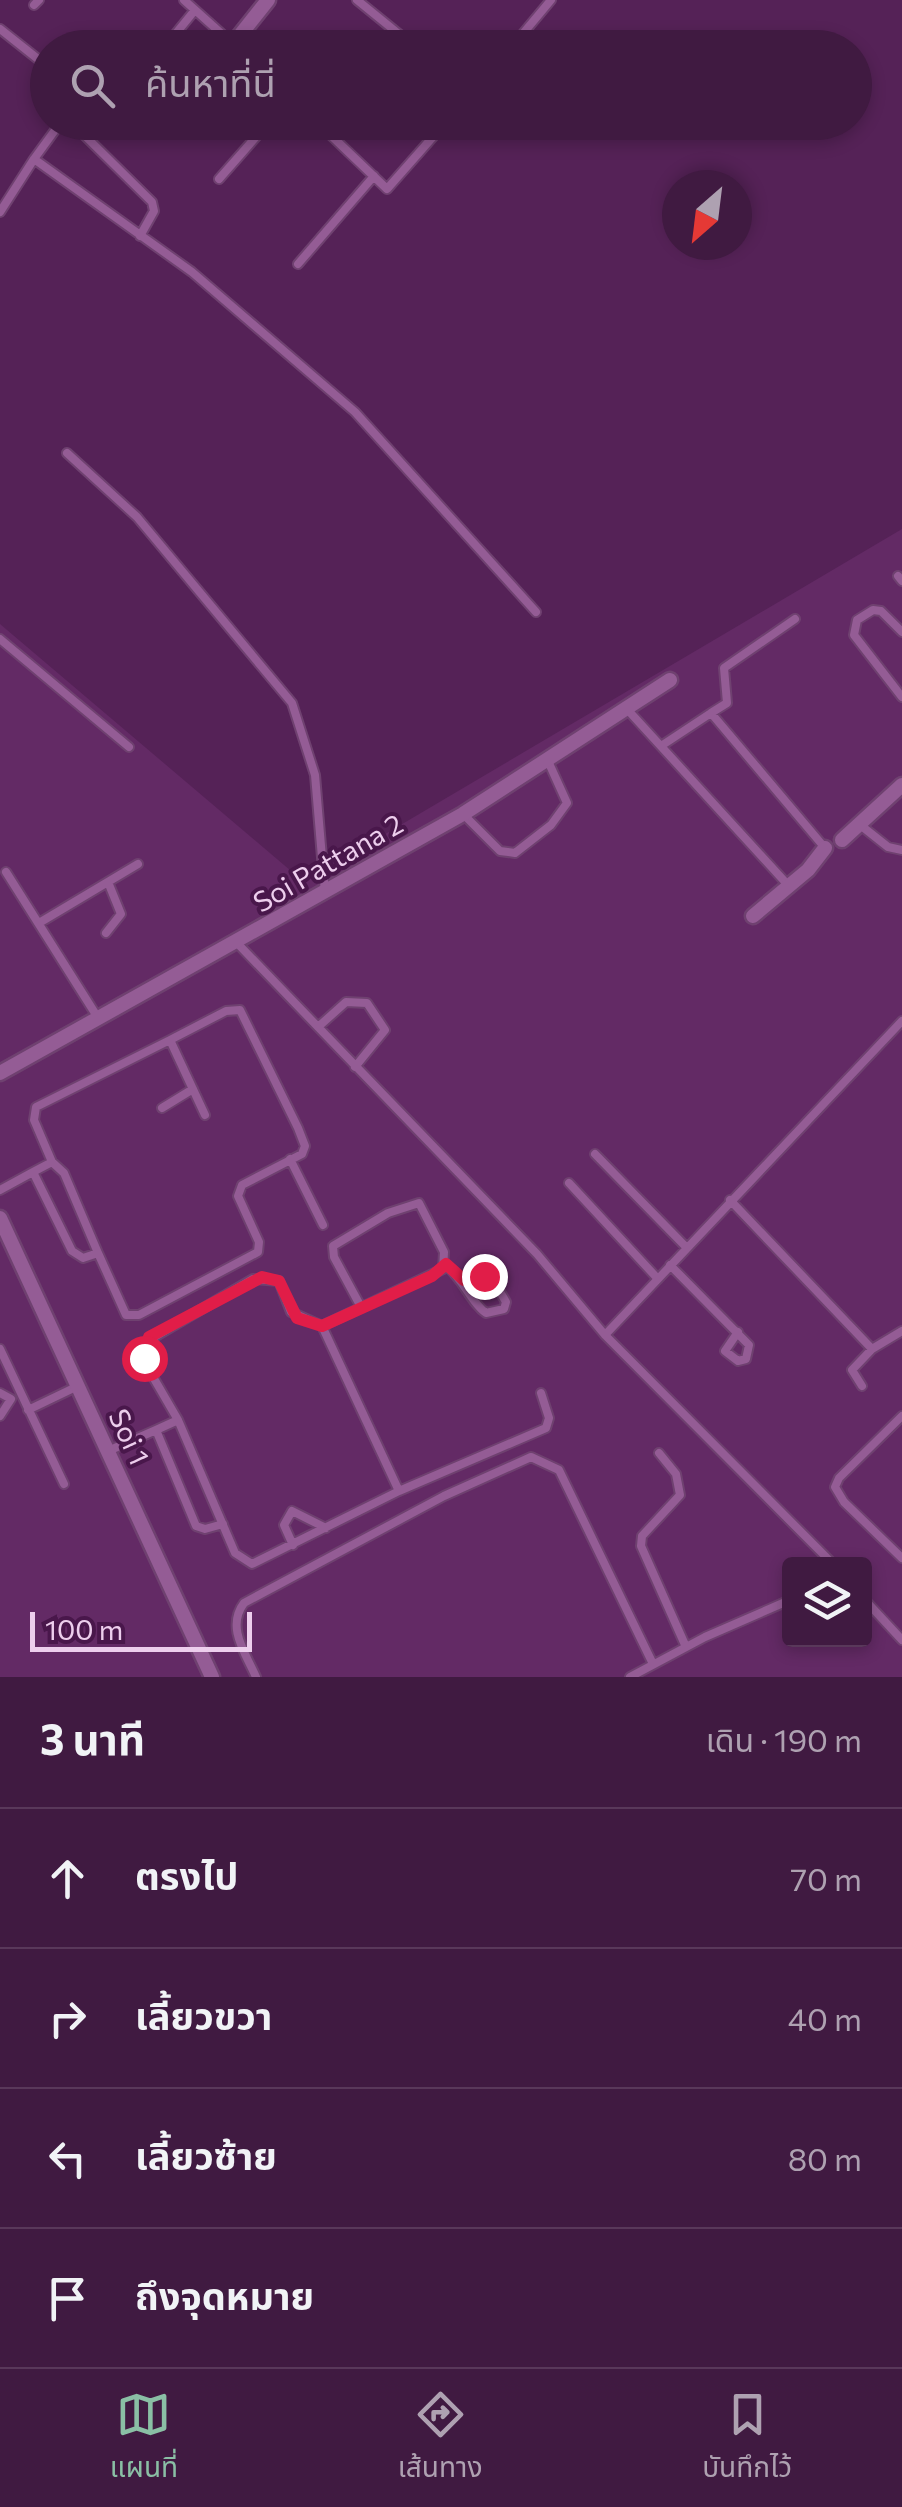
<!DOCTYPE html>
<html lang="th">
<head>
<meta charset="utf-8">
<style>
  :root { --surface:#401a41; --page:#4b274c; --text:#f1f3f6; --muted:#aea1b1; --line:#59385a; --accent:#8abfa5 }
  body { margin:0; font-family:Commissioner,"Noto Sans Thai",sans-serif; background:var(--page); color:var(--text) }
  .controls { position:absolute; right:30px; bottom:30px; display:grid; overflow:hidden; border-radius:10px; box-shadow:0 5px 15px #0003 }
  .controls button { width:90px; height:90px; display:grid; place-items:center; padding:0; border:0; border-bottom:2px solid var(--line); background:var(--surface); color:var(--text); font:50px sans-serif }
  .compass { position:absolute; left:662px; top:170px; width:90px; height:90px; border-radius:50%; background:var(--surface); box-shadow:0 5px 15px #0003; rotate:208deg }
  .scale { position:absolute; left:30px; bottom:25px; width:222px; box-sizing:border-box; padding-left:10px; border:5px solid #edceed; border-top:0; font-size:28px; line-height:35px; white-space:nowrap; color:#edceed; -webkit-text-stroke:8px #49174b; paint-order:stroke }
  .stop { position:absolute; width:30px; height:30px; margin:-22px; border:8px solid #e11d48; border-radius:50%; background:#fff }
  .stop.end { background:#e11d48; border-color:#fff; box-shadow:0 2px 10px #0008 }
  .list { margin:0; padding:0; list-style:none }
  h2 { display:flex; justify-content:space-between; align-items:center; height:130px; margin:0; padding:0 40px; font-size:42px }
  h2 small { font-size:32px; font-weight:400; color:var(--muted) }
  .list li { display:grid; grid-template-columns:65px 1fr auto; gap:30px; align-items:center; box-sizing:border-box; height:140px; padding:0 40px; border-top:2px solid var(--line) }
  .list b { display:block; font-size:38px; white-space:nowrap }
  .list em { font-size:32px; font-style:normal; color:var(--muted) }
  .icon { flex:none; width:55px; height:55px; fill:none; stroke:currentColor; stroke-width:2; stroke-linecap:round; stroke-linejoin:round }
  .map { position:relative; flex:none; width:902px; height:1677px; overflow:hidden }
  .search { position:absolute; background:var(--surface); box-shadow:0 5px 15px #0003; left:30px; right:30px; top:30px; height:110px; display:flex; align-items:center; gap:25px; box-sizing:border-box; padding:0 35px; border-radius:55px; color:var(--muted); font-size:38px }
  .sheet { height:690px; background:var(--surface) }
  nav { display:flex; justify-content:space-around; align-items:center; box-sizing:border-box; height:140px; border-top:2px solid var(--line); background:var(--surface); font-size:28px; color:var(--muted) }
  nav a { display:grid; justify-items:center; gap:5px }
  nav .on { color:var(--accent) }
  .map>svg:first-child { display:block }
  .built { fill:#632a65; fill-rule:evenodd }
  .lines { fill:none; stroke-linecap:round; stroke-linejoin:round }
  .service-casing { stroke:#6f4170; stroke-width:12 }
  .minor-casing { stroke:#6f4170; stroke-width:19 }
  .service { stroke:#945c95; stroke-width:8 }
  .minor { stroke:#945c95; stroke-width:14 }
  .route { stroke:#e11d48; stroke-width:12 }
  .labels { text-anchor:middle; stroke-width:8; stroke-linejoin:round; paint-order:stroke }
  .street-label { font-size:28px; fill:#edceed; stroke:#49174b }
</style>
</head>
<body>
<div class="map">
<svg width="902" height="1677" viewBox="0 0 902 1677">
  <rect width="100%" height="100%" fill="#552257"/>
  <!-- built -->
  <path class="built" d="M 902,529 L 902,1677 L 0,1677 L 0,624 L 304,882 ZM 790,1564 L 864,1564 L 864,1640 L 790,1640 Z"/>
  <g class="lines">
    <!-- service casing -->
    <g class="service-casing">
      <path id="service" d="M 184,0 L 233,44
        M 357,0 L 416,48
        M 34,5 L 39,0
        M 0,29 L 48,67
        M 164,48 L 195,10
        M 511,48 L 551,0
        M 61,122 L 34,159 L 192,272 L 355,412 L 536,612
        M 71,122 L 152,202 L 154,211 L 140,236
        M 317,122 L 387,189 L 446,122
        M 219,179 L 269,122
        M 0,212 L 34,159
        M 298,264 L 374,176
        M 67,453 L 137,517 L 292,703 L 315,775 L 325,893
        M 898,576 L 902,581
        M 902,632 L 881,611 L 873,610 L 857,620 L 854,635 L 902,697
        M 0,639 L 129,747
        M 626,708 L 787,884
        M 711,713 L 727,703 L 724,668 L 795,619
        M 661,746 L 711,713 L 825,848
        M 463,814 L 500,851 L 515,853 L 551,825 L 567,803 L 548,761
        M 859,824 L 888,847 L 902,850
        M 6,872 L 98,1018
        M 39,923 L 138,864
        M 106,933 L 121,914 L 108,882
        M 238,944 L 537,1254 L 605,1335 L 833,1564
        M 318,1027 L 346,1002 L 367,1003 L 385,1030 L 355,1067
        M 162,1108 L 193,1089
        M 595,1154 L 686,1247
        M 290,1159 L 323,1225
        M 52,1162 L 34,1120 L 36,1107 L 170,1040 L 205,1115
        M 52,1162 L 64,1173 L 98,1253 L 83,1258 L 72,1251 L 33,1172 Z
        M 569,1183 L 658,1279
        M 0,1190 L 33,1172
        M 730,1200 L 872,1349 L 852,1370 L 862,1386
        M 98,1253 L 126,1315 L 139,1315 L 258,1252 L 259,1242 L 238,1196 L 242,1185 L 302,1154 L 305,1146 L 298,1128 L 240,1010 L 226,1011 L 170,1040
        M 446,1265 C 463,1279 472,1304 486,1313 L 504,1309 L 506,1302 L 492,1278 L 464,1280
        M 670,1265 L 749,1345 L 746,1359 L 738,1361 L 725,1351 L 738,1332
        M 322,1326 L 443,1269 L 444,1252 L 419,1203 L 388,1213 L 333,1246 L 334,1257 L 361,1307
        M 605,1335 L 902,1021
        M 0,1349 L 64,1484
        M 872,1349 L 902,1331
        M 0,1393 L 11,1399 L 0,1416
        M 28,1410 L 78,1386
        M 902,1416 L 839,1478 L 835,1487 L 844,1502 L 902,1558
        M 178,1420 L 156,1430 L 196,1526 L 205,1529 L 223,1524
        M 108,1451 L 156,1430
        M 659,1453 L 676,1474 L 680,1495 L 642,1536 L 641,1546 L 686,1647
        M 399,1491 L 322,1326 L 291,1312 L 279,1281 L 253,1279 L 144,1343 L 149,1370 L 178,1420 L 235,1553 L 252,1564 L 399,1491 L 546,1428 L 549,1418 L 541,1393
        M 293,1545 L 284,1525 L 292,1511 L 326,1528
        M 864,1599 L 902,1640
        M 256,1677 C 245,1652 226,1627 244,1603 L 444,1496 L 531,1457 L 559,1470 L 653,1664
        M 630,1677 L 705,1637 L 790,1600"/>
    </g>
    <!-- minor casing -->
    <g class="minor-casing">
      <path id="minor" d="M 233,44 L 268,0
        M 842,840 L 902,785
        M 753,916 L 808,870 L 825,848
        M 0,1073 L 463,814 L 670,680
        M 0,1218 L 212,1677"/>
    </g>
    <!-- service -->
    <use href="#service" class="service"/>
    <!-- minor -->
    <use href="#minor" class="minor"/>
  </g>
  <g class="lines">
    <!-- route -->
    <path class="route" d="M 144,1358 L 149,1337 L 262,1277 L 279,1281 L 297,1318 L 322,1326 L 432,1276 L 446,1264 L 464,1280 L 484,1276"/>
  </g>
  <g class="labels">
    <!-- street labels -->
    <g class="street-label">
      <text transform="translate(328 863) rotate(-30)" y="10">Soi Pattana 2</text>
      <text transform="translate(129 1437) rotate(65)" y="10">Soi 1</text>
    </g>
  </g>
</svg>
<div class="controls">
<button><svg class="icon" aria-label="layers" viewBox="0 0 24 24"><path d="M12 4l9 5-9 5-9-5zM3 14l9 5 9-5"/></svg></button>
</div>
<svg class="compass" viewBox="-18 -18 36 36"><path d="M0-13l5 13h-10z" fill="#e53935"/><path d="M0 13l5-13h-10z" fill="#aea1b1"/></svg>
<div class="scale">100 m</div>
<div class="stop" style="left:144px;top:1358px"></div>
<div class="stop end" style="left:484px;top:1276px"></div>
<div class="search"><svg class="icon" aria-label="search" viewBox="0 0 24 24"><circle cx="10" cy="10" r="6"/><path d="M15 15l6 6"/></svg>ค้นหาที่นี่</div>
</div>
<section class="sheet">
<h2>3 นาที<small>เดิน · 190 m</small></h2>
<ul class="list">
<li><svg class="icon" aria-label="ahead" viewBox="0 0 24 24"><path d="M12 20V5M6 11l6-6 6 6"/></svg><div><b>ตรงไป</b></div><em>70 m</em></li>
<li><svg class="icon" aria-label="right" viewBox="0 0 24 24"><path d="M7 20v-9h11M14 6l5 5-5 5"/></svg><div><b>เลี้ยวขวา</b></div><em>40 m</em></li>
<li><svg class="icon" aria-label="left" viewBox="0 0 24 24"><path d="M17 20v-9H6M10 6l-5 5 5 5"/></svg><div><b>เลี้ยวซ้าย</b></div><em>80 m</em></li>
<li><svg class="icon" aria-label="arrive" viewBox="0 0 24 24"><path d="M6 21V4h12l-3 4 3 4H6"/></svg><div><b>ถึงจุดหมาย</b></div></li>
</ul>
</section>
<nav>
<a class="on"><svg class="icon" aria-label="map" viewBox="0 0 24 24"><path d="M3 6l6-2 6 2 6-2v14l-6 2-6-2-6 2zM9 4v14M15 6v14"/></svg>แผนที่</a>
<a><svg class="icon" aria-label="directions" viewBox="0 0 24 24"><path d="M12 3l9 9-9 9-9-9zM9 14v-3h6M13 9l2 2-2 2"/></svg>เส้นทาง</a>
<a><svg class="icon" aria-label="saved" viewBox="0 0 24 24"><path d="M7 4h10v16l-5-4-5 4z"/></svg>บันทึกไว้</a>
</nav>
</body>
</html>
